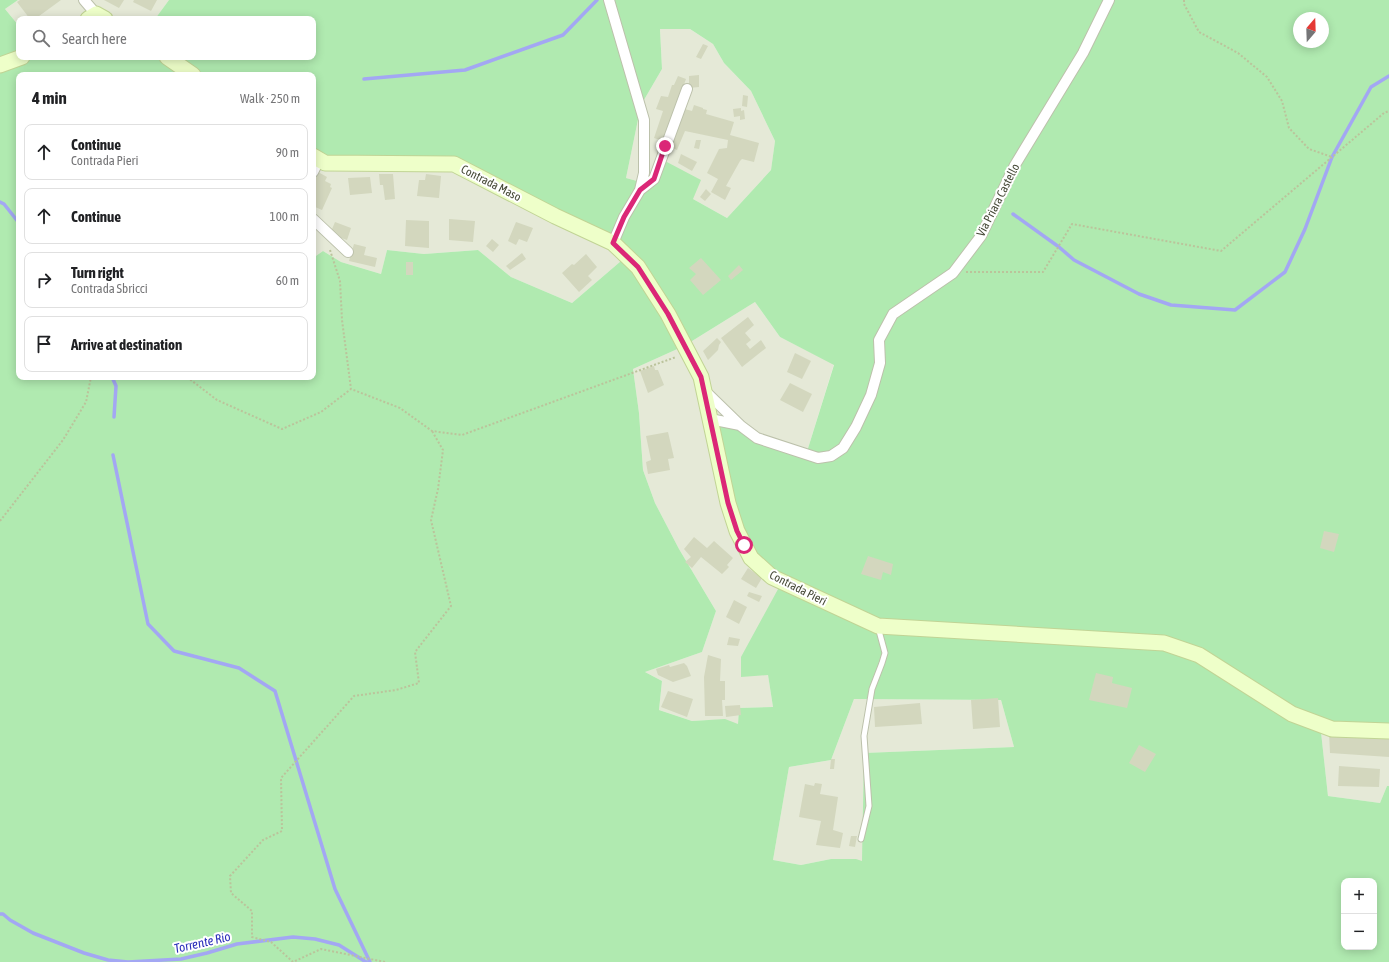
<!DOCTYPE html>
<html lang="en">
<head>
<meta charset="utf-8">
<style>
  :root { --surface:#fff; --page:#f2f2f2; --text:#202124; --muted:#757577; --line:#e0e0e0 }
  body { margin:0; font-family:"Asap Condensed",sans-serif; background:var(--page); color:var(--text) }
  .controls { position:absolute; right:12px; bottom:12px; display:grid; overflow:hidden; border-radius:8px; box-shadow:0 2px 10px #0003 }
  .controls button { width:36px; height:36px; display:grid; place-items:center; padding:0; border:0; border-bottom:1px solid var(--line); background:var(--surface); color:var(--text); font:20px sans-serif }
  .compass { position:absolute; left:1293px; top:12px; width:36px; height:36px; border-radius:50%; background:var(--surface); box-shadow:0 2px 10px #0003; rotate:19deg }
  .stop { position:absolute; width:12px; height:12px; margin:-9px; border:3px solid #db2777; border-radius:50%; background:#fff }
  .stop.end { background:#db2777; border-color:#fff; box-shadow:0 1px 4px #0008 }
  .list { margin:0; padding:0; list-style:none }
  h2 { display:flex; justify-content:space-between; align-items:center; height:52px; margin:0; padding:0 16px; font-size:17px }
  h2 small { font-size:13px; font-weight:400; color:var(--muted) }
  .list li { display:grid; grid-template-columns:26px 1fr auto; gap:12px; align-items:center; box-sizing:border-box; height:56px; margin:0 8px 8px; padding:0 8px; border:1px solid var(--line); border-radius:8px }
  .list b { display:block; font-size:15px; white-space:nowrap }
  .list p { margin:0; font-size:13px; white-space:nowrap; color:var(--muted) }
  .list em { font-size:13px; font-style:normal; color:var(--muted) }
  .icon { flex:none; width:22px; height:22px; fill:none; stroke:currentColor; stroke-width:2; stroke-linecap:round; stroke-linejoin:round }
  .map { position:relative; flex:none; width:1389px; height:962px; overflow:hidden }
  .search { position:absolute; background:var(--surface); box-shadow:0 2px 10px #0003; left:16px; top:16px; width:300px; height:44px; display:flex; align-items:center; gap:10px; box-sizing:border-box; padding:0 14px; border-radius:8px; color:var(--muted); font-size:15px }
  .panel { position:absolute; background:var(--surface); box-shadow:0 2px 10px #0003; left:16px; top:72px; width:300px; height:308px; border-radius:8px }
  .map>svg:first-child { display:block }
  .residential { fill:#e5e9d7 }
  .green { fill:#b0eab0; fill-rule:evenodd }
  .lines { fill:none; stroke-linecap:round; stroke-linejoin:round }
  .stream { stroke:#a3a7f3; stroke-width:3.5 }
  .building { fill:#d3d7be }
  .lane-casing { stroke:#bcc1ab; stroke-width:7 }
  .street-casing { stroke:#bcc1ab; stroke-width:12 }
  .secondary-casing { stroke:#c1d495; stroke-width:17 }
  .path { stroke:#bbc39b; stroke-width:2; stroke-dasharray:2 2; stroke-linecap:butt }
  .lane { stroke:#fff; stroke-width:5 }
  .street { stroke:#fff; stroke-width:10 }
  .secondary { stroke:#eeffc9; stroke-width:15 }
  .route { stroke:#db2777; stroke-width:5 }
  .labels { text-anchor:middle; stroke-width:4; stroke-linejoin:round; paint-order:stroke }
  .street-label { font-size:12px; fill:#464937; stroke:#fff }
  .water-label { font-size:13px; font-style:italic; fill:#2b2eba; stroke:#fff }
</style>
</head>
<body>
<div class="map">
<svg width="1389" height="962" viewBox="0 0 1389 962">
  <rect width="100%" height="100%" fill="#f2f5e9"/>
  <!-- residential -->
  <path class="residential" d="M 18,0 L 169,0 L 155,19 L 114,19 L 104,17 L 86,19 L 19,19 L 19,26 L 5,9 Z
    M 660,28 L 690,29 L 713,44 L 724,63 L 751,91 L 775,141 L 771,170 L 727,218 L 693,199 L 648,184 L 626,178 L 641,105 L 662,69 Z
    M 313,155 L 438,159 L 628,255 L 572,303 L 511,277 L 478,250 L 424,254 L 387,250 L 381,274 L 341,262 L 323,251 L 313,258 Z
    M 755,302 L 780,337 L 834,364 L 805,458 L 783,580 L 768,675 L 773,707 L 739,708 L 738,724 L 710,720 L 692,721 L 659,710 L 662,681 L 645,672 L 702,652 L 716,611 L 679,549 L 655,503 L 643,470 L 639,413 L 633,369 L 684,346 Z
    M 854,699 L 1001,700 L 1014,747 L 864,753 L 863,861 L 831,859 L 801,865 L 773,860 L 789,767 L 831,760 Z
    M 1320,723 L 1389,727 L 1389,786 L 1387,786 L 1380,803 L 1328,796 Z"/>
  <!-- green -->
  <path class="green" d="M 0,0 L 18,0 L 5,9 L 19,26 L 19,57 L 313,57 L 313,19 L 155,19 L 169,0 L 1389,0 L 1389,727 L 1320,723 L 1328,796 L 1380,803 L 1387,786 L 1389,786 L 1389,962 L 0,962 ZM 1299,18 L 1323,18 L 1323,42 L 1299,42 ZM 660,29 L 690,29 L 713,44 L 724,63 L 751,91 L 775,141 L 771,170 L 727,218 L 693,199 L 701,180 L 665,161 L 648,184 L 626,178 L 641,105 L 662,69 ZM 19,75 L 313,75 L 313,155 L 484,175 L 628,255 L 572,303 L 511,277 L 478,250 L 424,254 L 387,250 L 381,274 L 341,262 L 323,251 L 313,258 L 313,377 L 19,377 ZM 755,302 L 780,337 L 834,365 L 805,458 L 722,413 L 713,429 L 741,540 L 783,580 L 741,657 L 741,677 L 768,675 L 773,707 L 739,708 L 738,724 L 725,719 L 692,721 L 659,710 L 662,681 L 645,672 L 702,652 L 716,611 L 679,549 L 655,503 L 643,470 L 639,413 L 633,369 L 684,346 ZM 854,699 L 1001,700 L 1014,747 L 864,753 L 862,861 L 856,859 L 831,859 L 801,865 L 773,860 L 789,767 L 831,760 ZM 1344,881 L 1374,881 L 1374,947 L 1344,947 Z"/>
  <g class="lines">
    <!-- stream -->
    <path class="stream" d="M 364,79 L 465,70 L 563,35 L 597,0
      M 0,202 L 4,204 L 19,223
      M 1013,214 L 1059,247 L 1074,260 L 1139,294 L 1171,305 L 1235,310 L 1285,272 L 1305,229 L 1332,157 L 1371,87 L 1389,76
      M 112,377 L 116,386 L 114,417
      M 113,455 L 148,624 L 174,651 L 239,668 L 275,691 L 335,889 L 370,962
      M 0,914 L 3,914 L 10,920 L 33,933 L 84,953 L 108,960 L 128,962 L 181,959 L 207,953 L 237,944 L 293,937 L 315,939 L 339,945 L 366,962"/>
  </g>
  <!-- building -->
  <path class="building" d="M 20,0 L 61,0 L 35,19 L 30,19 L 17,2 Z
    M 104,0 L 124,0 L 119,8 Z
    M 134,0 L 157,0 L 151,11 L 133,2 Z
    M 703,44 L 708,46 L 701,59 L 696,57 Z
    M 699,75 L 699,87 L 689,88 L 689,76 Z
    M 678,76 L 686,79 L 663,141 L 654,138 L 663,111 L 656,109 L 661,96 L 668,97 L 672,85 L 674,85 Z
    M 743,95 L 748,96 L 747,107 L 742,106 Z
    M 694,105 L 703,108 L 703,109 L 707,110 L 706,114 L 734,122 L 730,135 L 759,143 L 754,162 L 742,159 L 740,161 L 726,186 L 731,188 L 725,200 L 711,192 L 718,179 L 707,173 L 719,149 L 727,148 L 728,140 L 685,131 L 677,150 L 668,146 L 681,108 L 692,111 Z
    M 741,108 L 741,111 L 744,110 L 745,119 L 740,120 L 740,116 L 734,117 L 733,109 Z
    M 696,140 L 701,140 L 699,149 L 694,148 Z
    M 681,154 L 697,162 L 692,171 L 678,163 Z
    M 318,172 L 327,177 L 325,181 L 331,184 L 330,187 L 332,188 L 322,210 L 313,206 L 313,178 Z
    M 379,174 L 393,174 L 395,199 L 385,200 L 383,185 L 380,185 Z
    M 426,174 L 441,176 L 439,198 L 417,196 L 419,180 L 425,180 Z
    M 370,177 L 372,193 L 350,195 L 348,178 Z
    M 706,189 L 711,194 L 705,201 L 700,197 Z
    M 449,219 L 475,221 L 473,242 L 449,240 Z
    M 406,220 L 429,221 L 429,248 L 405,246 Z
    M 335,222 L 351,228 L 347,240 L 330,234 Z
    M 516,222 L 533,228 L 527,242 L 519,239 L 516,245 L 508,241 Z
    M 492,239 L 499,245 L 493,252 L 486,246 Z
    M 354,244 L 366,247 L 364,255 L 377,258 L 375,267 L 349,261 Z
    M 522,253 L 526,259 L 510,270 L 506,266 Z
    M 586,254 L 597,267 L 588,276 L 592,280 L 579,292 L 562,273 L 572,264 L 574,265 Z
    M 701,258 L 721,280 L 703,295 L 690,280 L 696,274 L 689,268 Z
    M 406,262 L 413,262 L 413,275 L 406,275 Z
    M 739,265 L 743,270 L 731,280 L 728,276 Z
    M 748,317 L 754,325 L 745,333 L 751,340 L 746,344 L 750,349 L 761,340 L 766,348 L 742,367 L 721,338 Z
    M 717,338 L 721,342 L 719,345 L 718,350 L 708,360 L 703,351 Z
    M 795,353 L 811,361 L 802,379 L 787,372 Z
    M 654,366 L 655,370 L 658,370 L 664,385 L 648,393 L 640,371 Z
    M 790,383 L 812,394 L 803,412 L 780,400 Z
    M 668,432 L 674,458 L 668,459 L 670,470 L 648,474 L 646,462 L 651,460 L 646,436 Z
    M 1324,531 L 1339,534 L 1334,552 L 1320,548 Z
    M 694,537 L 707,548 L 714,541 L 733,558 L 727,565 L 729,567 L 722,574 L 701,557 L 692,568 L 685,562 L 691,557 L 684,549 Z
    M 868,556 L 893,564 L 891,575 L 883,572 L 881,580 L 861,574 Z
    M 748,568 L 762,578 L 756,588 L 741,579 Z
    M 749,592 L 762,596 L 759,602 L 747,596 Z
    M 734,600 L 747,607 L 739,624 L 726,617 Z
    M 729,637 L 740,639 L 738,646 L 727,645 Z
    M 708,655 L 721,659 L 720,681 L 725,681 L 725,700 L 722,700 L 723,716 L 705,716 L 704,677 Z
    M 684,663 L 687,666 L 691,676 L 673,682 L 658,675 L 656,669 L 669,665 L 670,667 Z
    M 1096,673 L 1113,677 L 1112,683 L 1132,688 L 1127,708 L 1089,700 Z
    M 668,691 L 693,699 L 687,717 L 661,707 Z
    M 998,698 L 1000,727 L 973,729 L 971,700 Z
    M 920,703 L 922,724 L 875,727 L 874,707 Z
    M 740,705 L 741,715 L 726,717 L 725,706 Z
    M 1329,733 L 1389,737 L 1389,757 L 1330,753 Z
    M 1139,745 L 1156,754 L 1145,772 L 1129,763 Z
    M 831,759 L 835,759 L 834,769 L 830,769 Z
    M 1339,766 L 1380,769 L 1379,787 L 1338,786 Z
    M 815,783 L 822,784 L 820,794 L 838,797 L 833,830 L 843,833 L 840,848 L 816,845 L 821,821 L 799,817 L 805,784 L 814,786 Z
    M 851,836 L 857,836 L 855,847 L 849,846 Z"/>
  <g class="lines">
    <!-- lane casing -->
    <g class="lane-casing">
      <path id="lane" d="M 861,839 L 869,806 L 864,736 L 872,689 L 882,663 L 885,653 L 878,627"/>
    </g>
    <!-- street casing -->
    <g class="street-casing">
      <path id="street" d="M 84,0 L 96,14
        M 609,0 L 644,120 L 644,173 L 640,190
        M 313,172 L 319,160
        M 313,219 L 348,252
        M 613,243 L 624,217 L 640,190 L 654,179 L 687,89
        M 704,390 L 741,426 L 757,438 L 818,458 L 831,456 L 843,448 L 856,427 L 871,395 L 880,363 L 879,340 L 893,314 L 953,273 L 981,236 L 1015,165 L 1083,53 L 1109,0
        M 710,419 L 740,425"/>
    </g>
    <!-- secondary casing -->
    <g class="secondary-casing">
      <path id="secondary" d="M 88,19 L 96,14 L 105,19
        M 167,57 L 193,75
        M 0,65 L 22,57
        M 313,156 L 325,163 L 454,164 L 555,216 L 613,243 L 638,267 L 668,314 L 701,377 L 728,503 L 737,531 L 751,558 L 772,577 L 878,626 L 1164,643 L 1199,655 L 1292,714 L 1332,729 L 1389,731"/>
    </g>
    <!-- path -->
    <path class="path" d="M 1184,0 L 1184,4 L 1199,32 L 1238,53 L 1267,77 L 1282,101 L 1289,128 L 1309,149 L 1332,157
      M 330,250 L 340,281 L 342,320 L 351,389
      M 966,272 L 1043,272 L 1072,224 L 1221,251 L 1384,113 L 1389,111
      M 187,377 L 217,400 L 282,429 L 321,412 L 351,389 L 400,408 L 432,431 L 462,435 L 676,357
      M 0,521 L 63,440 L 86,402 L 91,377
      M 385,962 L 321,949 L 293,962 L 271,942 L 252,937 L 252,911 L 231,893 L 230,876 L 263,840 L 282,831 L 281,778 L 354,696 L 396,690 L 419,683 L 415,652 L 451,606 L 431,520 L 438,489 L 443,450 L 432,431"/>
    <!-- lane -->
    <use href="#lane" class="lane"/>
    <!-- street -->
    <use href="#street" class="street"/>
    <!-- secondary -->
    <use href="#secondary" class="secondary"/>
  </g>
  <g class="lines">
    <!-- route -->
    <path class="route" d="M 665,146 L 654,179 L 640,190 L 624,217 L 613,243 L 638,267 L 668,314 L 701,377 L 728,503 L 737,531 L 744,545"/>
  </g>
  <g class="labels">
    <!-- street labels -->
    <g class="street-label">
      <text transform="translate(491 183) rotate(27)" y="4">Contrada Maso</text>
      <text transform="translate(998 200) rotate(-63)" y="4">Via Priara Castello</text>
      <text transform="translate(798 588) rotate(27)" y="4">Contrada Pieri</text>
    </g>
    <!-- water labels -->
    <g class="water-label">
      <text transform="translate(202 942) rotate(-13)" y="5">Torrente Rio</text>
    </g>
  </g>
</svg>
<div class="controls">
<button>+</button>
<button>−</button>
</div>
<svg class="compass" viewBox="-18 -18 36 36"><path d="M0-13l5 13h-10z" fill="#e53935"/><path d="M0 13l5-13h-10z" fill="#757577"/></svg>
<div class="stop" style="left:744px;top:545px"></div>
<div class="stop end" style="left:665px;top:146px"></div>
<div class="search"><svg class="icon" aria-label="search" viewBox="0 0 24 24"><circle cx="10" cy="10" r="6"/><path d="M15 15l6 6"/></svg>Search here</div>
<section class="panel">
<h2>4 min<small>Walk · 250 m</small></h2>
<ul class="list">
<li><svg class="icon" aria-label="ahead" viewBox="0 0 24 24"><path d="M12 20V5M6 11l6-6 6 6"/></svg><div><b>Continue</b><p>Contrada Pieri</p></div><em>90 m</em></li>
<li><svg class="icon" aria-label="ahead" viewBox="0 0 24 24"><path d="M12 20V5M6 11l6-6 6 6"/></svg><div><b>Continue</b></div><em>100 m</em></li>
<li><svg class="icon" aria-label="right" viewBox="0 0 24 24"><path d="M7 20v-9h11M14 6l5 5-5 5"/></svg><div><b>Turn right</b><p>Contrada Sbricci</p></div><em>60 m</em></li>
<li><svg class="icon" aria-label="arrive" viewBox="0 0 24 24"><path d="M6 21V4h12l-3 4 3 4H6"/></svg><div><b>Arrive at destination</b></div></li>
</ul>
</section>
</div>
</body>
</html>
